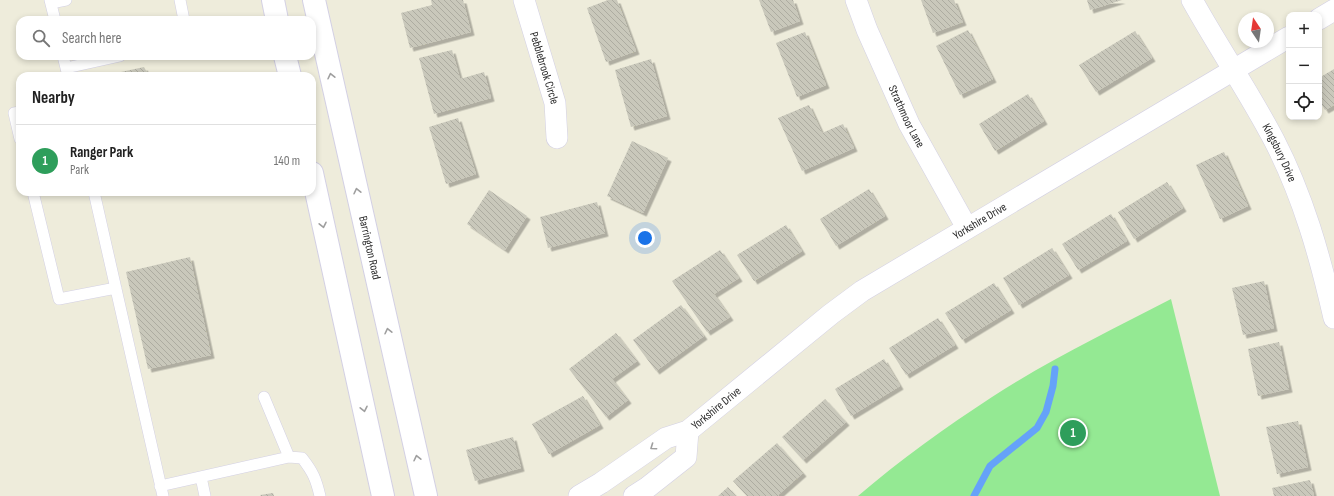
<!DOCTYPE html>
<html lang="en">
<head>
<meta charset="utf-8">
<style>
  :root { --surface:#fff; --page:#f2f2f2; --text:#222; --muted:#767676; --line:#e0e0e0; --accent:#2563eb }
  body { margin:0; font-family:"Sofia Sans Condensed",sans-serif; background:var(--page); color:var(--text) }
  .controls { position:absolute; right:12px; top:12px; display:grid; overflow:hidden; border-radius:8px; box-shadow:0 2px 6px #0003 }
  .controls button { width:36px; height:36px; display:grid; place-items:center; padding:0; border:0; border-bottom:1px solid var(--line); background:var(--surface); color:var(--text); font:20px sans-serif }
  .compass { position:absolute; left:1238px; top:12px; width:36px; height:36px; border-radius:50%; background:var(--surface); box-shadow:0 2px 6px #0003; rotate:347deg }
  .you { position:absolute; left:645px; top:238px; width:14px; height:14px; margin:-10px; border:3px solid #fff; border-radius:50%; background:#1a73e8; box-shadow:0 0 0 6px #1a73e833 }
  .badge { display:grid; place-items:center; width:26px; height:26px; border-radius:50%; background:var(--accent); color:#fff; font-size:13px; font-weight:700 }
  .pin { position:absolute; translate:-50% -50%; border:2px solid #fff; box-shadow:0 1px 4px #0006 }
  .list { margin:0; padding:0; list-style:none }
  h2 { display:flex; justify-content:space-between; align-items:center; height:52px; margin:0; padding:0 16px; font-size:17px }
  h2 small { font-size:13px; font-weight:400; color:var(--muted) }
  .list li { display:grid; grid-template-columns:26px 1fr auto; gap:12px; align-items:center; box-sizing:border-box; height:72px; padding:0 16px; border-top:1px solid var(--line) }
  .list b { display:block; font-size:15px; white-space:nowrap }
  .list p { margin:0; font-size:13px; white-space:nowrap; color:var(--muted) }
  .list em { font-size:13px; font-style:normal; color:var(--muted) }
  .icon { flex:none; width:22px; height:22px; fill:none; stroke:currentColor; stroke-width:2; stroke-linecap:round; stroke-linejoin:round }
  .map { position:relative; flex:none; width:1334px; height:496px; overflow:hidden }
  .search { position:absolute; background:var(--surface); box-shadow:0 2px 6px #0003; left:16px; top:16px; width:300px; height:44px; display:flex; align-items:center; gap:10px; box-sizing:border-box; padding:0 14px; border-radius:12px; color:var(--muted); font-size:15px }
  .panel { position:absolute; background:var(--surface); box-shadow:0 2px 6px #0003; left:16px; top:72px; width:300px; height:124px; border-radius:12px }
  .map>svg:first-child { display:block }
  .park { fill:#94e993 }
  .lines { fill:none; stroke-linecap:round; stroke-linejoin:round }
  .stream { stroke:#65a2f9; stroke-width:7 }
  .building { fill:url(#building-back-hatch); filter:url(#shadow) }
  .lane-casing { stroke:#d3d0e4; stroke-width:12 }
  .street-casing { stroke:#d3d0e4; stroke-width:22 }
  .secondary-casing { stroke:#d3d0e4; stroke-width:24 }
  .lane { stroke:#fff; stroke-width:11 }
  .street { stroke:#fff; stroke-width:21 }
  .secondary { stroke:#fff; stroke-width:22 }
  .oneway { stroke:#9f9f9f }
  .labels { text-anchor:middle; stroke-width:3; stroke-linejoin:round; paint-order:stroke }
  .street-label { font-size:12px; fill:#2a2a2a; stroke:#fff }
</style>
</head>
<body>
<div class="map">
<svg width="1334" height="496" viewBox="0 0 1334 496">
  <defs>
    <pattern id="building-back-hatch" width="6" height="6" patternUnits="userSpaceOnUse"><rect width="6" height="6" fill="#c9c8bb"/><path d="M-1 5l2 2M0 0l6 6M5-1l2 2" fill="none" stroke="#adaca1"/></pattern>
    <filter id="shadow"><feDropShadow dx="3.5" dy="3.5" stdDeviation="0" flood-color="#0004"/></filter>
  </defs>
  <rect width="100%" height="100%" fill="#eeecdb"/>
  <!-- park -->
  <path class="park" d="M 1171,299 L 1220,496 L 858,496 C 900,460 946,427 992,397 C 1049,360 1111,330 1171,299 Z"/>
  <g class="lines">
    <!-- stream -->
    <path class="stream" d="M 974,496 L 990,466 L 1037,428 L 1046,412 L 1053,386 L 1055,369"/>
  </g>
  <!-- building -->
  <path class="building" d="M 431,0 L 463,0 L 471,32 L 410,48 L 401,13 L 432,5 Z
    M 608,0 L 617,0 L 636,51 L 606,62 L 587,8 Z
    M 759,0 L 793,0 L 800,21 L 771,32 Z
    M 921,0 L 954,0 L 963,22 L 933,33 Z
    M 1087,0 L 1122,0 L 1090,10 Z
    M 968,30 L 993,79 L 960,95 L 936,46 Z
    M 1135,31 L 1152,58 L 1096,92 L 1079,65 Z
    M 805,32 L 826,85 L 797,97 L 776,43 Z
    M 452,50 L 460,79 L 484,72 L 491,98 L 434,114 L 419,58 Z
    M 651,59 L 667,116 L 631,127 L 615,70 Z
    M 144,67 L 149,76 L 108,76 L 107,75 Z
    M 1334,69 L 1334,105 L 1325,110 L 1319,100 L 1319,78 Z
    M 1028,94 L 1044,121 L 995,151 L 979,124 Z
    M 809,105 L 822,133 L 843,124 L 854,148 L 802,171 L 778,118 Z
    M 458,118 L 476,174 L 446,184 L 429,127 Z
    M 632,141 L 668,158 L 643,213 L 607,196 Z
    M 1224,152 L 1248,206 L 1220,219 L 1196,165 Z
    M 1167,182 L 1183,208 L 1134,239 L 1118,212 Z
    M 869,189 L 885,216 L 836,246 L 820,219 Z
    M 489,190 L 527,216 L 505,250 L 467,224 Z
    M 597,202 L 605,233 L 548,248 L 540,217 Z
    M 1111,214 L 1127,241 L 1078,270 L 1062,244 Z
    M 786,225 L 802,251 L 754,281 L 737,255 Z
    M 1052,248 L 1069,275 L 1019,305 L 1003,278 Z
    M 720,250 L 739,278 L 714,294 L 730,317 L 707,332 L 672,281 Z
    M 190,257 L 211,355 L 148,369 L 126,272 Z
    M 1264,281 L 1274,328 L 1243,335 L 1232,288 Z
    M 994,283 L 1011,310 L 962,340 L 945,313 Z
    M 681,305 L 704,336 L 656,371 L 633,340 Z
    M 938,318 L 955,345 L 906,375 L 889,348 Z
    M 616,333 L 637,361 L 612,379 L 628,400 L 606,417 L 569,369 Z
    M 1279,342 L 1289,389 L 1258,396 L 1248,349 Z
    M 884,359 L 900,386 L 851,416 L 835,389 Z
    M 583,396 L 600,425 L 549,454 L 532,424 Z
    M 825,399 L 846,422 L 803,460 L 782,437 Z
    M 1298,421 L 1308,467 L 1277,474 L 1266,427 Z
    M 513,437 L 521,468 L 475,481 L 466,450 Z
    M 777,443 L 803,473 L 778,495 L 779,496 L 747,496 L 733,481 Z
    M 1310,480 L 1314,496 L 1274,496 L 1272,488 Z
    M 728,487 L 736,496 L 718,496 Z
    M 273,493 L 274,496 L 261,496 L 260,495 Z"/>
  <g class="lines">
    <!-- lane casing -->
    <g class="lane-casing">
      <path id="lane" d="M 50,0 L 55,20
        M 180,0 L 184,20
        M 51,3 L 66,0
        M 63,56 L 68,76
        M 66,68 L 120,56
        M 20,112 L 14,113 L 20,139
        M 33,192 L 59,299 L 116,288
        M 94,192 L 163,496
        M 264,397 L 289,457
        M 201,477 L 205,496
        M 160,486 L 289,457 L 302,458 C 313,472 316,479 320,496"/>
    </g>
    <!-- street casing -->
    <g class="street-casing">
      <g id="street">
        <path id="s1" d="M 524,0 L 555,103 L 557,138"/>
        <path id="s2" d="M 856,0 L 867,30 L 909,124 L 967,228"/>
        <path id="s3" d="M 1192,0 C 1218,47 1249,92 1274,140 C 1303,196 1320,256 1334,318"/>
        <path d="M 1319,19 L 1334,10"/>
        <path id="s4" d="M 579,496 L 601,483 L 666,438 L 688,431 L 831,314 L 862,291 L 1289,37"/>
        <path d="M 634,496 L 648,487 L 686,457 L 688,431"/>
      </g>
    </g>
    <!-- secondary casing -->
    <g class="secondary-casing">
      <g id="secondary">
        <path d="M 273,0 L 277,20"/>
        <path id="s5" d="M 314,0 L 426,496"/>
        <path d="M 285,56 L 290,76"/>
        <path d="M 312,173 L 383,496"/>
      </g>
    </g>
    <!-- lane -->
    <use href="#lane" class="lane"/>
    <!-- street -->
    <use href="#street" class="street"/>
    <!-- secondary -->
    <use href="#secondary" class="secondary"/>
  </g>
  <!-- one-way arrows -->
  <defs><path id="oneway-chevron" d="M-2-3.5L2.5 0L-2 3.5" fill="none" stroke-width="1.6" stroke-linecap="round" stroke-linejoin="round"/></defs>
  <g class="oneway">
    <use href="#oneway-chevron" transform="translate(331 76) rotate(-103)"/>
    <use href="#oneway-chevron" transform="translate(357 191) rotate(-103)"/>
    <use href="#oneway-chevron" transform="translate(323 225) rotate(78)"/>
    <use href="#oneway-chevron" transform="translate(388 331) rotate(-103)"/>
    <use href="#oneway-chevron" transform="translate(364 409) rotate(78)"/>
    <use href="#oneway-chevron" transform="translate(653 447) rotate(145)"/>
    <use href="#oneway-chevron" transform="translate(417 458) rotate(-103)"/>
  </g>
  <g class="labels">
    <!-- street labels -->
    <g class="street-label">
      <text dy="4" stroke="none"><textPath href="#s1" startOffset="71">Pebblebrook Circle</textPath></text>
      <text dy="4" stroke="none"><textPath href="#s2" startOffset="127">Strathmoor Lane</textPath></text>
      <text dy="4" stroke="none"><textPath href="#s3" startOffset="176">Kingsbury Drive</textPath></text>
      <text dy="4" stroke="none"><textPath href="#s4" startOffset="488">Yorkshire Drive</textPath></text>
      <text dy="4" stroke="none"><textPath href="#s5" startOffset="254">Barrington Road</textPath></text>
      <text dy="4" stroke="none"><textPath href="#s4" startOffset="164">Yorkshire Drive</textPath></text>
    </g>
  </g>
</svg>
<div class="controls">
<button>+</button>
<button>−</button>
<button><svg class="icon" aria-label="locate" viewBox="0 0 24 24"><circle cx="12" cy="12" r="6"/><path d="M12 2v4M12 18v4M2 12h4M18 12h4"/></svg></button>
</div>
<svg class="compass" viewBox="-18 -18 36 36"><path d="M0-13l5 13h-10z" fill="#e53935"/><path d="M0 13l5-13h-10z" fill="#767676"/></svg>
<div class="you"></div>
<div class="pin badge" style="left:1073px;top:433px;background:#2e9e5b">1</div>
<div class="search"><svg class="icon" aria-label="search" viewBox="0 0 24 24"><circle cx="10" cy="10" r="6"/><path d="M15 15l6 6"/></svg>Search here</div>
<section class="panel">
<h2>Nearby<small></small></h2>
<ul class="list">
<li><span class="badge" style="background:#2e9e5b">1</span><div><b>Ranger Park</b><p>Park</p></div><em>140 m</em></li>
</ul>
</section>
</div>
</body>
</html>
